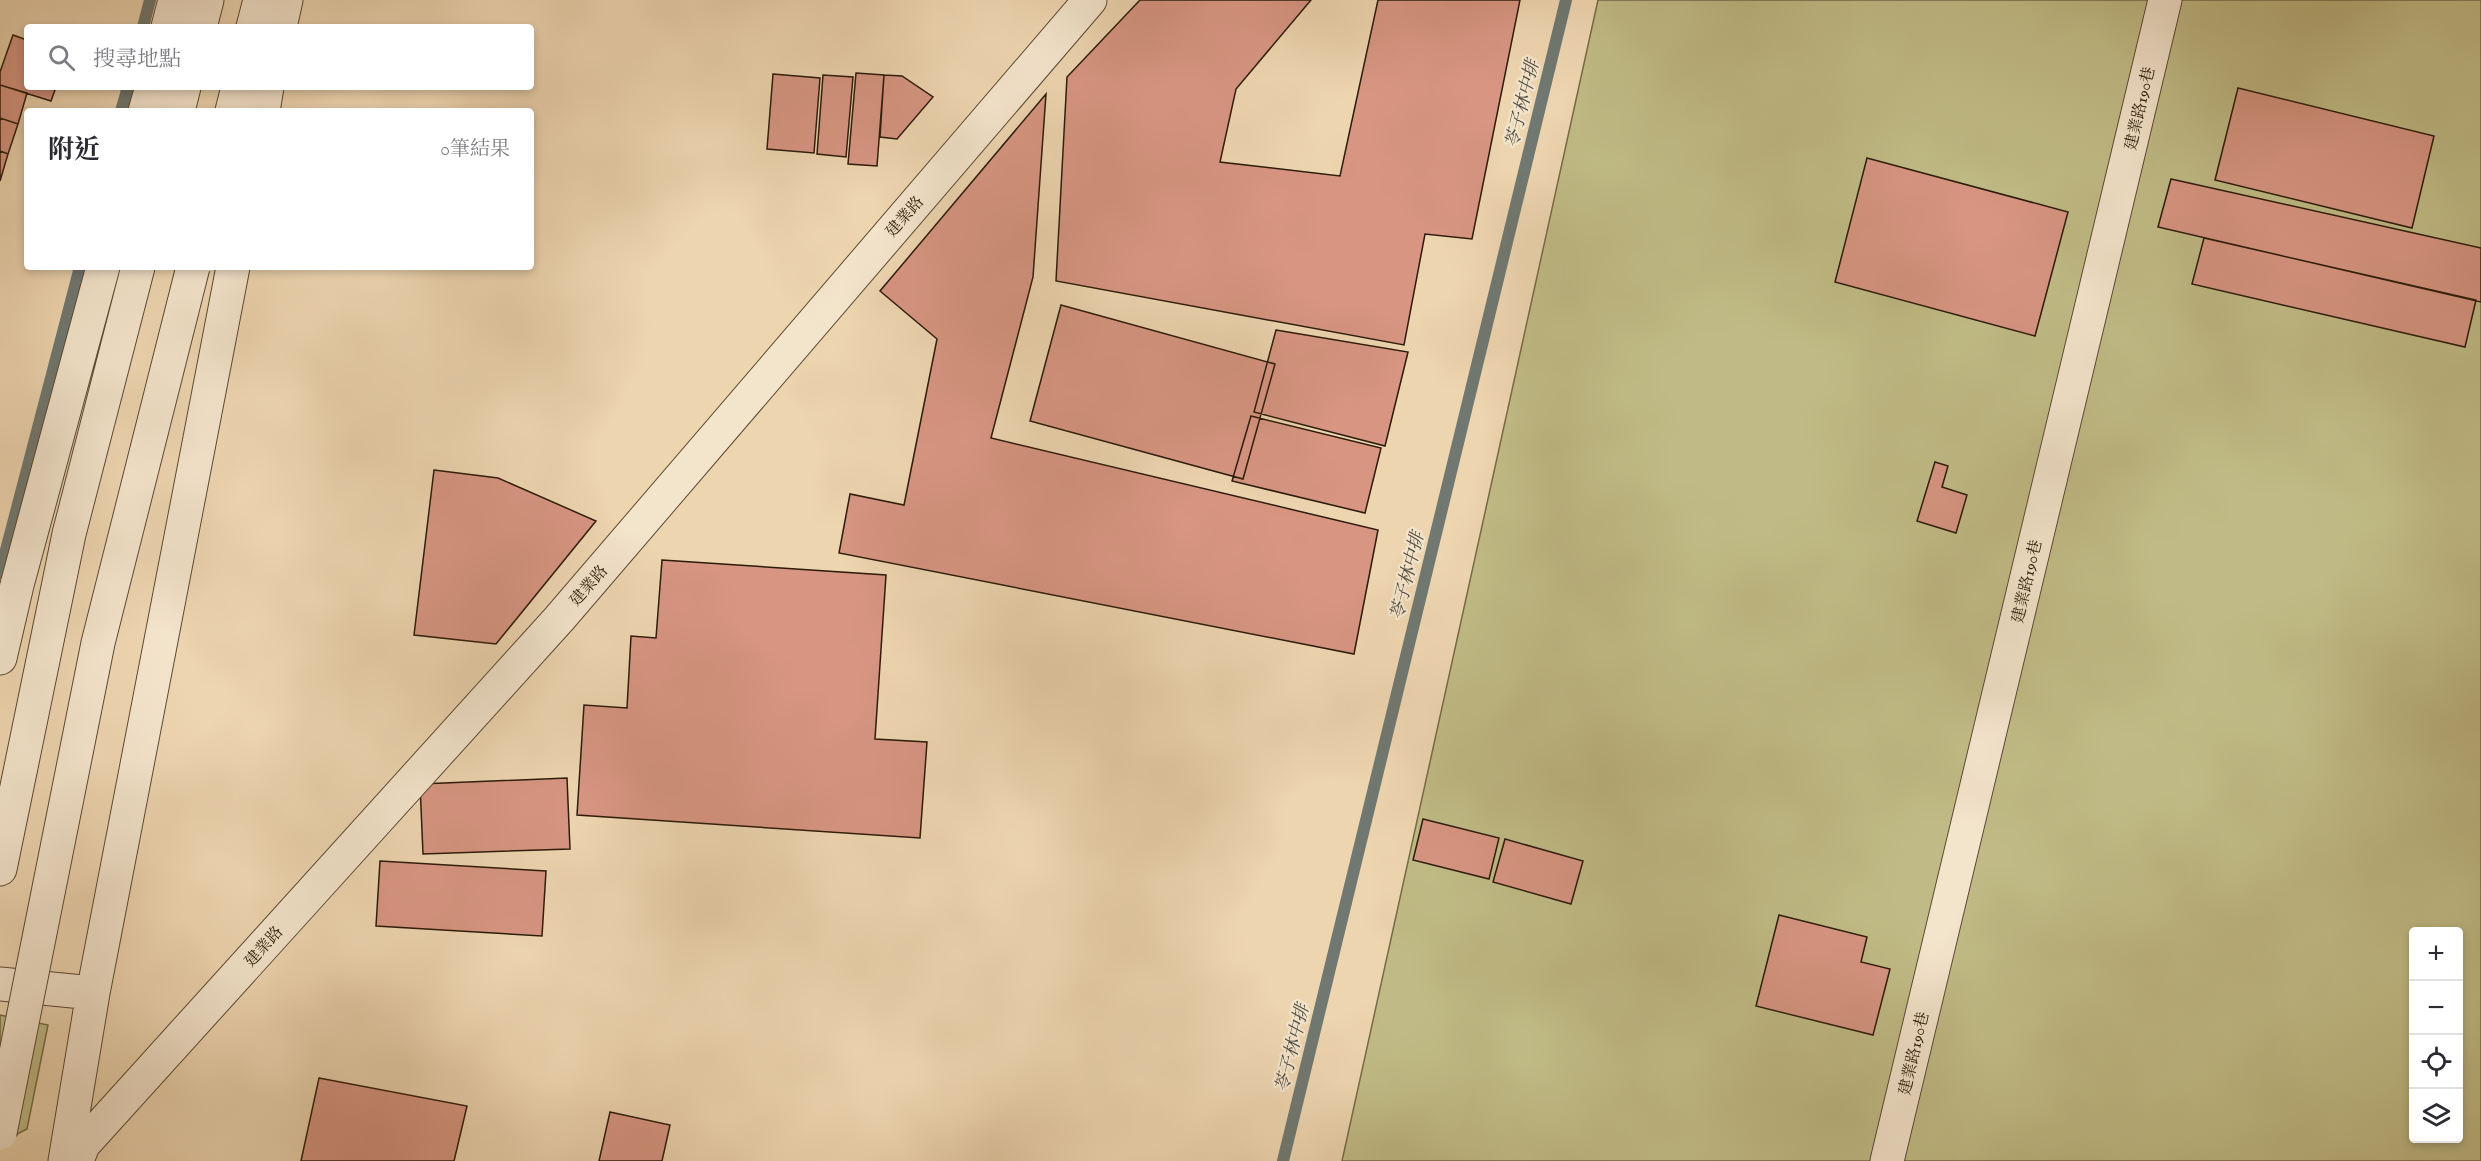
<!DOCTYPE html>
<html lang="zh-TW">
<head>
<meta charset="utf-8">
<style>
  :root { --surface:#fff; --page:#f2f2f3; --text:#2b2b33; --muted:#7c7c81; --line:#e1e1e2 }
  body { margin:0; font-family:"IM FELL English","Noto Serif TC",serif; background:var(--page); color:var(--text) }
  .controls { position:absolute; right:18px; bottom:18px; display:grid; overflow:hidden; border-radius:6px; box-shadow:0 3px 9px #0003 }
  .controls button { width:54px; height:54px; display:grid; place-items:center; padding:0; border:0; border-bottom:2px solid var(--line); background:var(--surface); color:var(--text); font:30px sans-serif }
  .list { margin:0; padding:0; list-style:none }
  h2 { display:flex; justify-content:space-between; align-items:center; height:78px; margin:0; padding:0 24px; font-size:26px }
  h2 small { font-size:20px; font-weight:400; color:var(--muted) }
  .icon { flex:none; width:33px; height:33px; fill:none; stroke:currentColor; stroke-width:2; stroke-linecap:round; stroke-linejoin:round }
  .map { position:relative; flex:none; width:2481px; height:1161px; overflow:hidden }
  .search { position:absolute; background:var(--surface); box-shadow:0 3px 9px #0003; left:24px; top:24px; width:510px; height:66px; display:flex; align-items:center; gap:15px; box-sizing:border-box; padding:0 21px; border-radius:6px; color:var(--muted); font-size:22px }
  .panel { position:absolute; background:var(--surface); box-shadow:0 3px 9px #0003; left:24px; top:108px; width:510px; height:162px; border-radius:6px }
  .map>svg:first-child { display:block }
  .green { fill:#c0bb86; stroke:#766b48; stroke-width:1.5; fill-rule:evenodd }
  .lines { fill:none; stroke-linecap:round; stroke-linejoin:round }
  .stream { stroke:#707871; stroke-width:12 }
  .building { fill:#d79582; stroke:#2c1b0a; stroke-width:1.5 }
  .minor-casing { stroke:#5c4a34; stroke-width:35 }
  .minor { stroke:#f3e4cc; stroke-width:33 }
  .minor-bridge-casing { stroke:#5c4a34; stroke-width:35; stroke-linecap:butt }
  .minor-bridge { stroke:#f3e4cc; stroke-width:33 }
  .labels { text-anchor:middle; stroke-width:4.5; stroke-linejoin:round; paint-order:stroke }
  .street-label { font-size:16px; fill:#2c1b0a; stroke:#f3e4cc }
  .water-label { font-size:18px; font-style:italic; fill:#4e4a3e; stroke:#f3e4cc }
</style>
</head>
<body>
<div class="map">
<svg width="2481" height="1161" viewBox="0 0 2481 1161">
  <rect width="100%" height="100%" fill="#edd5b0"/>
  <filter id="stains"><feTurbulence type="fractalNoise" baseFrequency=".00333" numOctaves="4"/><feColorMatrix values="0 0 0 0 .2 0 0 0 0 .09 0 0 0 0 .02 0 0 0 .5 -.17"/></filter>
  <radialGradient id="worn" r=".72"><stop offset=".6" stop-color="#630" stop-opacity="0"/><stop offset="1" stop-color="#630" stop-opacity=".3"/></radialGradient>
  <!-- green -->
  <path class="green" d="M 1598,0 L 2481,0 L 2481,1161 L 1342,1161 ZM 2414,932 L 2458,932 L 2458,1138 L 2414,1138 Z
    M 0,1015 L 48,1025 L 27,1129 L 0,1143 Z"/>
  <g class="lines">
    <!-- stream -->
    <path class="stream" d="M 143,27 L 150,0
      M 121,111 L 128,87
      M 0,573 L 80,267
      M 1283,1161 L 1566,0"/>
  </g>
  <!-- building -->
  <path class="building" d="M 1140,0 L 1311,0 L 1236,89 L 1220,162 L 1340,176 L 1378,0 L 1520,0 L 1472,239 L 1425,234 L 1404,345 L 1056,281 L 1067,77 Z
    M 13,35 L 27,40 L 27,87 L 56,87 L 51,101 L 0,85 L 0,72 Z
    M 856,73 L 884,75 L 877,166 L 848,164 Z
    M 773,74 L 820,78 L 814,153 L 767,149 Z
    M 823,75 L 853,77 L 846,157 L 817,154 Z
    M 884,75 L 902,76 L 933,97 L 897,139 L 880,137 Z
    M 0,85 L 27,93 L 18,124 L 0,118 Z
    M 2238,88 L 2434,136 L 2412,228 L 2215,180 Z
    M 1046,94 L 1033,277 L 991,438 L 1378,530 L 1354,654 L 839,553 L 850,494 L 904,505 L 937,339 L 880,291 Z
    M 0,118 L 18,124 L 8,154 L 0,151 Z
    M 0,151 L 8,154 L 0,181 Z
    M 1867,158 L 2068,212 L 2035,336 L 1835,282 Z
    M 2171,179 L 2481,248 L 2481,302 L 2158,227 Z
    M 2204,238 L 2476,300 L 2465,347 L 2192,284 Z
    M 1061,305 L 1275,364 L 1243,479 L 1030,421 Z
    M 1276,330 L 1408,352 L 1385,446 L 1254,412 Z
    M 1251,416 L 1381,448 L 1365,513 L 1232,481 Z
    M 1935,462 L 1948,466 L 1942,487 L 1967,495 L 1956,533 L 1917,521 Z
    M 434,470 L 498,478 L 596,521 L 496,644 L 414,635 Z
    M 662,560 L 886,575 L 875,739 L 927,742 L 920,838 L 577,815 L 584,705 L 627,708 L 631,636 L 656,638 Z
    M 567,778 L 570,849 L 423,854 L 420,784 Z
    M 1423,819 L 1499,838 L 1489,879 L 1413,860 Z
    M 1505,839 L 1583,861 L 1571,904 L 1493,882 Z
    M 380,861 L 546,871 L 542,936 L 376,926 Z
    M 1779,915 L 1867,937 L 1861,962 L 1890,969 L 1873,1035 L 1756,1006 Z
    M 319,1078 L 467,1106 L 454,1161 L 301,1161 Z
    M 610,1112 L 670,1125 L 662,1161 L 599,1161 Z"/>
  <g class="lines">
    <!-- minor casing -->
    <g class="minor-casing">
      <path id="minor" d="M 168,27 L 175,0
        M 200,27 L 207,0
        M 253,27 L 260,0
        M 280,27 L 286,0
        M 145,111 L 152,87
        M 178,111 L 184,87
        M 232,111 L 238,87
        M 263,111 L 267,87
        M 0,658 L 17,585 L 103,267
        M 0,869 L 69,534 L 138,267
        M 0,984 L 93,993
        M 65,1161 L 93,993 L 233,267
        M 77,1161 L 83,1145 L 559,619 L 1090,0
        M 1887,1161 L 2165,0"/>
    </g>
    <!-- minor -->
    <use href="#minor" class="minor"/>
    <!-- minor-bridge casing -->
    <g class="minor-bridge-casing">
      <path id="minor-bridge" d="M 0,1133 L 98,643 L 193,267"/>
    </g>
    <!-- minor-bridge -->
    <use href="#minor-bridge" class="minor-bridge"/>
  </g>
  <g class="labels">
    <!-- street labels -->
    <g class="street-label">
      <text transform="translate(2139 108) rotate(-77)" y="6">建業路190巷</text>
      <text transform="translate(904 216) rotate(-49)" y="6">建業路</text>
      <text transform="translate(2026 581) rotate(-77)" y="6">建業路190巷</text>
      <text transform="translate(588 585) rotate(-49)" y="6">建業路</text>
      <text transform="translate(263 946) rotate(-48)" y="6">建業路</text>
      <text transform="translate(1913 1053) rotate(-77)" y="6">建業路190巷</text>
    </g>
    <!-- water labels -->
    <g class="water-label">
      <text transform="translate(1522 104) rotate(-76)" y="6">苓子林中排</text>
      <text transform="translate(1407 576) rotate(-76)" y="6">苓子林中排</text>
      <text transform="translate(1292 1048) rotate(-76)" y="6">苓子林中排</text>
    </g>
  </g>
  <rect width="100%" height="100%" filter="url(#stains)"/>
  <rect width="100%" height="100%" fill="url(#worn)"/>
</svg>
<div class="controls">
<button>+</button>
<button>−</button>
<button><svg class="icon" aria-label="locate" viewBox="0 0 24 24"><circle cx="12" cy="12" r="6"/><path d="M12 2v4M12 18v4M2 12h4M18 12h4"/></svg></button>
<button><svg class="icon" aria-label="layers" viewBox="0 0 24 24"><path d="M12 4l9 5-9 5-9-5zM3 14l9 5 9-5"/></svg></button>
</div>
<div class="search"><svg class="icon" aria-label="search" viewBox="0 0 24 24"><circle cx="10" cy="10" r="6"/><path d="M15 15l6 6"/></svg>搜尋地點</div>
<section class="panel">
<h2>附近<small>0筆結果</small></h2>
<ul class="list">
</ul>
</section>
</div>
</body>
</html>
